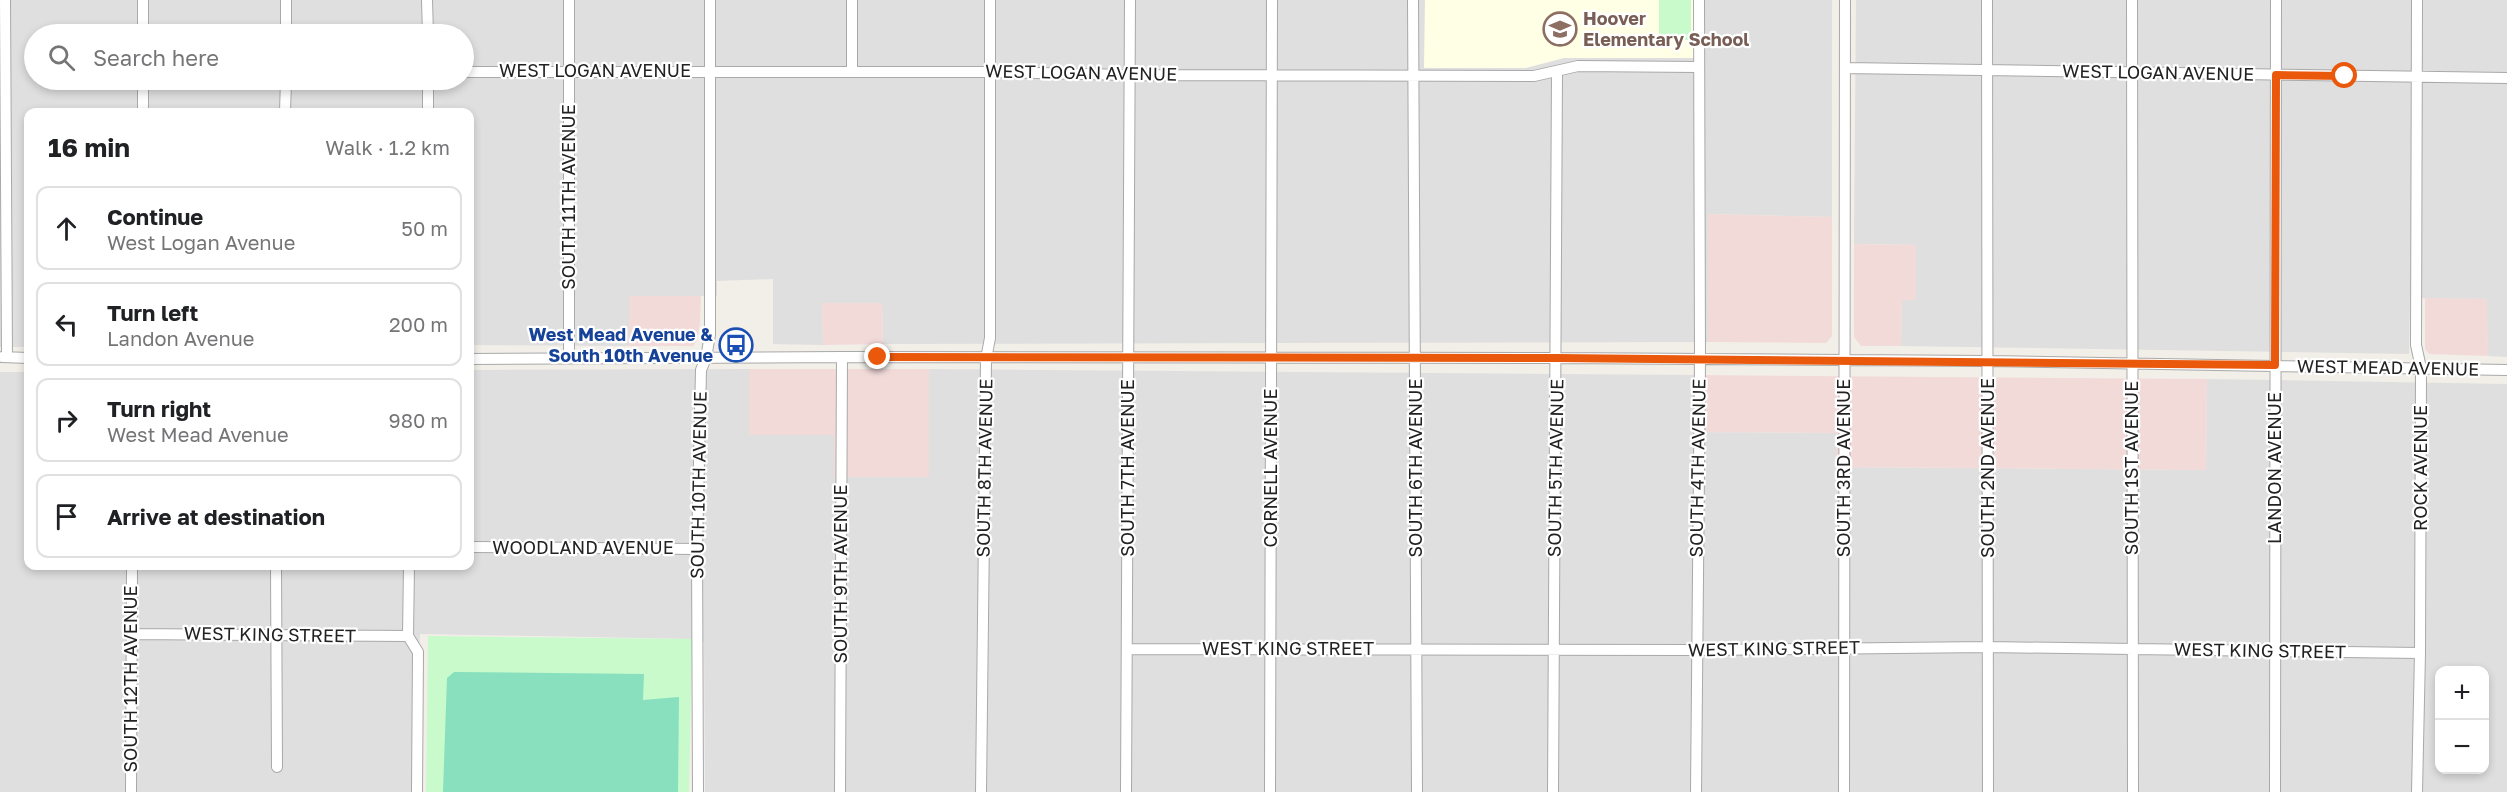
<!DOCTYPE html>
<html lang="en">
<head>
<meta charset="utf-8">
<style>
  :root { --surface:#fff; --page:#f2f2f2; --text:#202124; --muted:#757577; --line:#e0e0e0 }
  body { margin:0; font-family:"Golos Text",sans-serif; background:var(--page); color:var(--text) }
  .controls { position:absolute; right:18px; bottom:18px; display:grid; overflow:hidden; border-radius:12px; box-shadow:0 3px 9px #0003 }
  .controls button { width:54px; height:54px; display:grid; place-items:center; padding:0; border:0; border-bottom:2px solid var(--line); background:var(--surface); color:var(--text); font:30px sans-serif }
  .stop { position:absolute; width:18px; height:18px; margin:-14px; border:4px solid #ea580c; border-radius:50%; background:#fff }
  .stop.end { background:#ea580c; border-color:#fff; box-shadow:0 2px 6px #0008 }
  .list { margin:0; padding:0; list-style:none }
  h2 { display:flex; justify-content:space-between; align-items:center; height:78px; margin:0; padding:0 24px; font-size:26px }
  h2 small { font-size:20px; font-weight:400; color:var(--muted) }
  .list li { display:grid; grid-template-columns:39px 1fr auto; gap:18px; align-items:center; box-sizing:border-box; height:84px; margin:0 12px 12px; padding:0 12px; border:2px solid var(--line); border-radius:12px }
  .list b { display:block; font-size:22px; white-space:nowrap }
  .list p { margin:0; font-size:20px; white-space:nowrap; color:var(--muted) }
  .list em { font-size:20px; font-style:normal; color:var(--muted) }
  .icon { flex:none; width:33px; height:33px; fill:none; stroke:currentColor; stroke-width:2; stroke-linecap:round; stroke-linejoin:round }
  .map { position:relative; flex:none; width:2507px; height:792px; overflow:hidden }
  .search { position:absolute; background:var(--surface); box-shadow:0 3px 9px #0003; left:24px; top:24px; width:450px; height:66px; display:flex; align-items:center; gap:15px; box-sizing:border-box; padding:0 21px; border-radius:33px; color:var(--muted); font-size:22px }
  .panel { position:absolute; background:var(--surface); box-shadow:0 3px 9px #0003; left:24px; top:108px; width:450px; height:462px; border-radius:12px }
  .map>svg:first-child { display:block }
  .residential { fill:#e0dfdf; fill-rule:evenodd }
  .commercial { fill:#f2dad9 }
  .education { fill:#ffffe5 }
  .park { fill:#c8facc }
  .pitch { fill:#88e0be }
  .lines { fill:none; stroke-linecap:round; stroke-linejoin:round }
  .minor-casing { stroke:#a9a9a9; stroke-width:12 }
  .minor { stroke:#fff; stroke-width:10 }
  .route { stroke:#ea580c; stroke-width:8 }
  .labels { text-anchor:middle; stroke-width:4.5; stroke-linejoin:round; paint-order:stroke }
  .education-label { font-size:18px; font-weight:bold; fill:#785e54; stroke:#fff; text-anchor:start }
  .street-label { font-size:18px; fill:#222; stroke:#fff }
  .transit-label { font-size:18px; font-weight:bold; fill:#164399; stroke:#fff; text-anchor:end }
</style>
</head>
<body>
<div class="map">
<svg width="2507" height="792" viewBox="0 0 2507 792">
  <rect width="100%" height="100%" fill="#f2efe9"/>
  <!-- residential -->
  <path class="residential" d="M 0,0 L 1832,0 L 1832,217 L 1709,214 L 1708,342 L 883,344 L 882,303 L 822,303 L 823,345 L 773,344 L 773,279 L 717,281 L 717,296 L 630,296 L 629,346 L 470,345 L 470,112 L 28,112 L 28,347 L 0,347 ZM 34,34 L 464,34 L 464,80 L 34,80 Z
    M 1856,0 L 2507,0 L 2507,357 L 2488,356 L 2486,299 L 2410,298 L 2409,354 L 1901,346 L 1902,300 L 1915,300 L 1916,245 L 1854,244 Z
    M 749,369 L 749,435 L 834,435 L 835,477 L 929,477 L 929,369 L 1693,375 L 1693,432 L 1837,433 L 1837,467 L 2206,470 L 2207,379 L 2507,384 L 2507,792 L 705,792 L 704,642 L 692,639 L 420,634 L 413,792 L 0,792 L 0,372 L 28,372 L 28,566 L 470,566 L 470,370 ZM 2440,670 L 2484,670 L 2484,770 L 2440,770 Z"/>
  <!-- commercial -->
  <path class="commercial" d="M 1708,214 L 1832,217 L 1832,336 L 1826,343 L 1708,342 Z
    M 1854,244 L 1916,245 L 1916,300 L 1902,300 L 1901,346 L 1861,346 L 1854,337 Z
    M 629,296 L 701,296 L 700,323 L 697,340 L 693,346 L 629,346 Z
    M 2425,298 L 2487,299 L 2488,356 L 2429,354 L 2425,349 Z
    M 822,303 L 882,303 L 883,344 L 823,345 Z
    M 749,369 L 929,369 L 929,477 L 834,477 L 834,435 L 749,435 Z
    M 1693,375 L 2207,379 L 2206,470 L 1836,467 L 1836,433 L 1693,432 Z"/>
  <!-- education -->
  <path class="education" d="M 1425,0 L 1694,0 L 1694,58 L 1564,58 L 1526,68 L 1424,68 Z"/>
  <!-- park -->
  <path class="park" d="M 1659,0 L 1691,0 L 1691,40 L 1659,40 Z
    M 428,636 L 692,639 L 689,792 L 426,792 Z"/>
  <!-- pitch -->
  <path class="pitch" d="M 454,672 L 644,674 L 643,700 L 679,697 L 678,792 L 443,792 L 447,678 Z"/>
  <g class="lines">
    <!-- minor casing -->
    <g class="minor-casing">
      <path id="minor" d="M 5,0 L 7,357
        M 143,0 L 143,34
        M 286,0 L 286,34
        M 427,0 L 428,34
        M 852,0 L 852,72
        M 1413,0 L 1417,792
        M 1987,0 L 1988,792
        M 2132,0 L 2133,792
        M 2417,0 L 2416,345 L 2421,368 L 2420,653 L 2417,792
        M 1845,68 L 2507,78
        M 464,72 L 990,72 L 1129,75 L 1534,76 L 1578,66 L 1698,67
        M 428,80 L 428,112
        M 143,112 L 143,80
        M 285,112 L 286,80
        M 2,357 L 28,358
        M 569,358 L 569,0
        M 470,359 L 842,357 L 1557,358 L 1988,361 L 2507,370
        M 470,547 L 697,549
        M 276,566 L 277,767
        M 409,566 L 408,636 L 418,652 L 417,792
        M 132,634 L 408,636
        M 1127,649 L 1696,650 L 1988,647 L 2420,653
        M 131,792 L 132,566
        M 698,792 L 697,549 L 701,370 L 706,358 L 710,335 L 710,0
        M 840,792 L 842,357
        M 981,792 L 986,359 L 990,338 L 990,0
        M 1126,792 L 1130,0
        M 1270,792 L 1272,0
        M 1553,792 L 1557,71
        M 1696,792 L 1700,360 L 1699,0
        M 1844,792 L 1845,0
        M 2275,792 L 2276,0"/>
    </g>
    <!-- minor -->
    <use href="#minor" class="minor"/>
  </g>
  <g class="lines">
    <!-- route -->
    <path class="route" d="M 878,357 L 1557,358 L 2275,365 L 2276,75 L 2345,76"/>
  </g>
  <!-- icons -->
  <defs>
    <g id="school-ring" transform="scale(1.725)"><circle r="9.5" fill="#fff" stroke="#8d6e63" stroke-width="1.5"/><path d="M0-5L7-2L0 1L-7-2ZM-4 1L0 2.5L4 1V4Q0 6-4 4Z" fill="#8d6e63"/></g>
    <g id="bus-ring" transform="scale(1.725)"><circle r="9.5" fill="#fff" stroke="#1a4fb4" stroke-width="1.5"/><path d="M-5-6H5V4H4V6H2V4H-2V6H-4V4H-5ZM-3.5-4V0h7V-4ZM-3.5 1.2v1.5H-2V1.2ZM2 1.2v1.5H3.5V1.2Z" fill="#1a4fb4"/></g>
  </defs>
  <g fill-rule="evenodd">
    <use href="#school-ring" x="1560" y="29"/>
    <use href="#bus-ring" x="736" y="345"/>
  </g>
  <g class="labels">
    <!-- education labels -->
    <g class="education-label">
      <text x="1583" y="25">Hoover<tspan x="1583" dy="21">Elementary School</tspan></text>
    </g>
    <!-- street labels -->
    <g class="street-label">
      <text x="595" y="77">WEST LOGAN AVENUE</text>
      <text transform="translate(1081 73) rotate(1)" y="6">WEST LOGAN AVENUE</text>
      <text transform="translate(2158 73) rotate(1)" y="6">WEST LOGAN AVENUE</text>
      <text transform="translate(569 197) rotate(-90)" y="6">SOUTH 11TH AVENUE</text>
      <text transform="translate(2388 368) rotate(1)" y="6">WEST MEAD AVENUE</text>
      <text transform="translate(985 468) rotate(-89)" y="6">SOUTH 8TH AVENUE</text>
      <text transform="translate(1128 468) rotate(-90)" y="6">SOUTH 7TH AVENUE</text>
      <text transform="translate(1271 468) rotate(-90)" y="6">CORNELL AVENUE</text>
      <text transform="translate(1416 468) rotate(-90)" y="6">SOUTH 6TH AVENUE</text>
      <text transform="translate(1556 468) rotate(-89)" y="6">SOUTH 5TH AVENUE</text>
      <text transform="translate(1698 468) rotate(-89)" y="6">SOUTH 4TH AVENUE</text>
      <text transform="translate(1844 468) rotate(-90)" y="6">SOUTH 3RD AVENUE</text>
      <text transform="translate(1988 468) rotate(-90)" y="6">SOUTH 2ND AVENUE</text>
      <text transform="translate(2132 468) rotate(-90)" y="6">SOUTH 1ST AVENUE</text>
      <text transform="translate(2275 468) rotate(-90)" y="6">LANDON AVENUE</text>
      <text transform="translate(2421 468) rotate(-90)" y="6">ROCK AVENUE</text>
      <text transform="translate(699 485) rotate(-89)" y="6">SOUTH 10TH AVENUE</text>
      <text x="583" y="554">WOODLAND AVENUE</text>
      <text transform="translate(841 574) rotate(-90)" y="6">SOUTH 9TH AVENUE</text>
      <text transform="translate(270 635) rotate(1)" y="6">WEST KING STREET</text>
      <text x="1288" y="655">WEST KING STREET</text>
      <text transform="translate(1774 649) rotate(-1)" y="6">WEST KING STREET</text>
      <text transform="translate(2260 651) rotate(1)" y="6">WEST KING STREET</text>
      <text transform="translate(131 679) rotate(-90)" y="6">SOUTH 12TH AVENUE</text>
    </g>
    <!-- transit labels -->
    <g class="transit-label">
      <text x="713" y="341">West Mead Avenue &amp;<tspan x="713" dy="21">South 10th Avenue</tspan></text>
    </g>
  </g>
</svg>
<div class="controls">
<button>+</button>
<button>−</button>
</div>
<div class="stop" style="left:2345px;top:76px"></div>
<div class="stop end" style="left:878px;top:357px"></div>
<div class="search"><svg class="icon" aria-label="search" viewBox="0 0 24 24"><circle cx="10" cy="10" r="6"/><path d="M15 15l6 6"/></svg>Search here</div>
<section class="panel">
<h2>16 min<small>Walk · 1.2 km</small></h2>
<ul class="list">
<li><svg class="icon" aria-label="ahead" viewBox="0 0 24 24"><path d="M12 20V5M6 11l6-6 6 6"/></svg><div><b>Continue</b><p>West Logan Avenue</p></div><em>50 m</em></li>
<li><svg class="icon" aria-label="left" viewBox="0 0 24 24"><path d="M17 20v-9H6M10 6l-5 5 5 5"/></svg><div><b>Turn left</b><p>Landon Avenue</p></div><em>200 m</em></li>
<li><svg class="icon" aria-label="right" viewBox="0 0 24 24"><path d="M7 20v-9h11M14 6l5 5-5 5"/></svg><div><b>Turn right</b><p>West Mead Avenue</p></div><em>980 m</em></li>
<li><svg class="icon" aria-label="arrive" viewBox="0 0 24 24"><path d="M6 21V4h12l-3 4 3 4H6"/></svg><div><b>Arrive at destination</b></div></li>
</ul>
</section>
</div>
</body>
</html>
